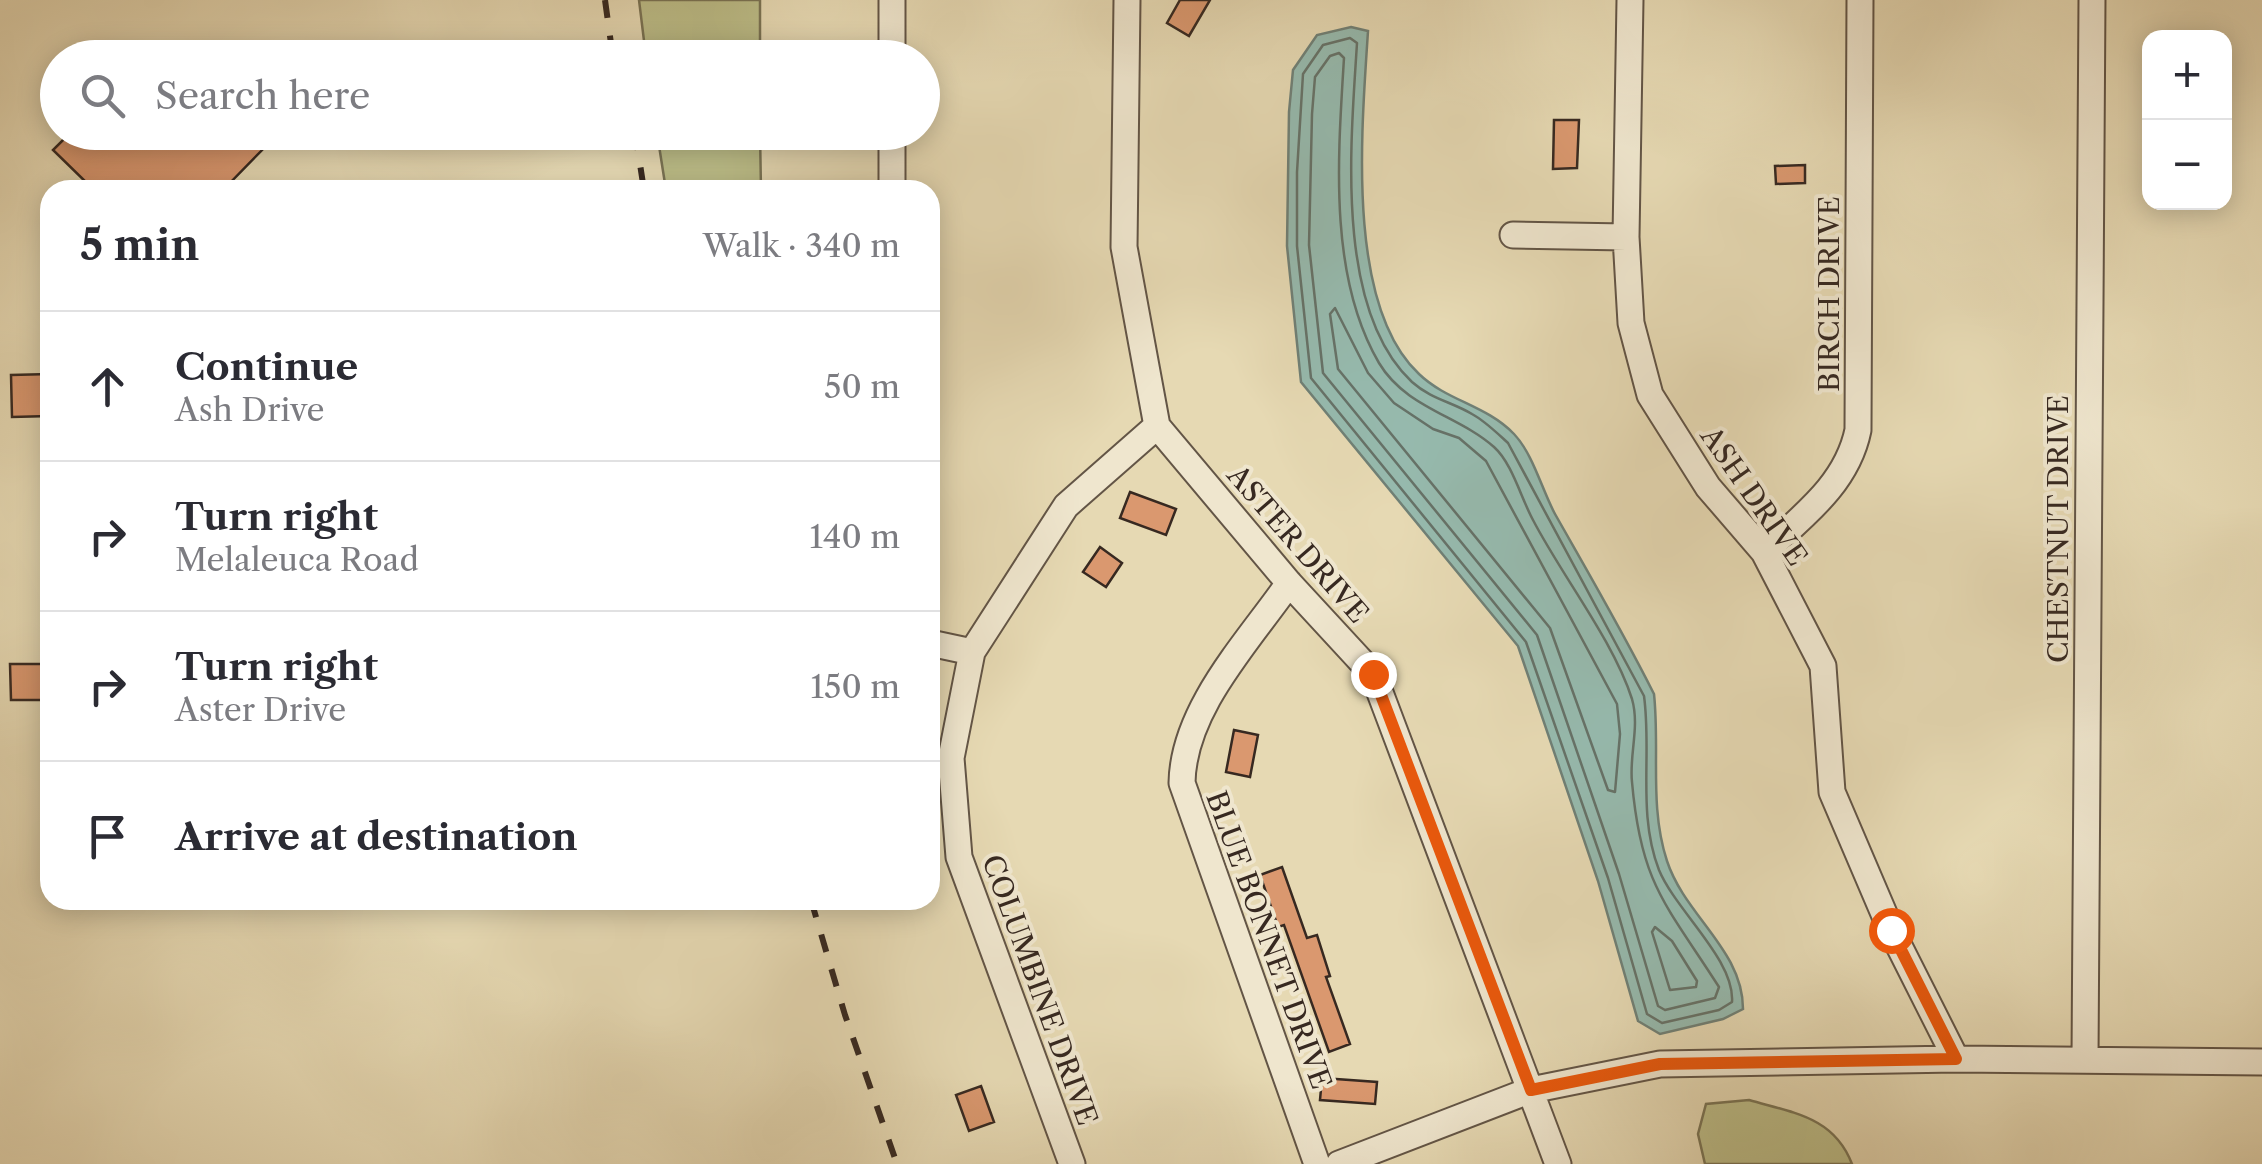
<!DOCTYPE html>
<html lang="en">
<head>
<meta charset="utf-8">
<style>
  :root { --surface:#fff; --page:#f2f2f3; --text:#2b2b33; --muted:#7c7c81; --line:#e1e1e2 }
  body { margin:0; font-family:"Libre Caslon Text",serif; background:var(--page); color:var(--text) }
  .controls { position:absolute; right:30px; top:30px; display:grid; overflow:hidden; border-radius:20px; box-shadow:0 5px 25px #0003 }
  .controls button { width:90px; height:90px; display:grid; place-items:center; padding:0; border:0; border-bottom:2px solid var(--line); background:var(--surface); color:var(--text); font:50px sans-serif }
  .stop { position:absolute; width:30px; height:30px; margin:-22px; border:8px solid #ea580c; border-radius:50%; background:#fff }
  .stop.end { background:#ea580c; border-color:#fff; box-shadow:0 2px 10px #0008 }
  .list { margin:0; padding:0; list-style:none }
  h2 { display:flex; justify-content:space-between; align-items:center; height:130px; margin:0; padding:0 40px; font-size:42px }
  h2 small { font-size:32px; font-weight:400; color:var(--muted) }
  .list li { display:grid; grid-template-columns:65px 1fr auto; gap:30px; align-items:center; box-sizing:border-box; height:150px; padding:0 40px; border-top:2px solid var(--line) }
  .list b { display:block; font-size:38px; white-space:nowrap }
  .list p { margin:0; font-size:32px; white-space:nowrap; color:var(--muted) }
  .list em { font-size:32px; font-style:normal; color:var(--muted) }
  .icon { flex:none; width:55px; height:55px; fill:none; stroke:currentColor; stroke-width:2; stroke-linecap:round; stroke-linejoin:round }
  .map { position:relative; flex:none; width:2262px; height:1164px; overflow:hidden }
  .search { position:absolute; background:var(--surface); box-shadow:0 5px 25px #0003; left:40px; top:40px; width:900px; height:110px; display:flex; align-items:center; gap:25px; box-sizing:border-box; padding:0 35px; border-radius:55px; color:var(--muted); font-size:38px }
  .panel { position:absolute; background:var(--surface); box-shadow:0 5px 25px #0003; left:40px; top:180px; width:900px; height:730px; border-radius:30px }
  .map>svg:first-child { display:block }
  .green { fill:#bcbd88; stroke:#7a7354; stroke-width:2.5 }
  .water { fill:#96baae; stroke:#708076; stroke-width:2.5 }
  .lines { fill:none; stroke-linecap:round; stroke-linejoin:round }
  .shore { stroke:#667268; stroke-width:2.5 }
  .building { fill:#da986f; stroke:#372921; stroke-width:2.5 }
  .street-casing { stroke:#635546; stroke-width:29 }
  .street { stroke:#efe6ce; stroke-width:25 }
  .rail { stroke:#372921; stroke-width:6; stroke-dasharray:18 18; stroke-linecap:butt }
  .route { stroke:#ea580c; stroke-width:12 }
  .labels { text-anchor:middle; stroke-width:8; stroke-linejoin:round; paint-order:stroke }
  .street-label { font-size:28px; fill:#372921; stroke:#efe6ce }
</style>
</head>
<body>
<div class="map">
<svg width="2262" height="1164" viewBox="0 0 2262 1164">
  <rect width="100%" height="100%" fill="#e6d9b3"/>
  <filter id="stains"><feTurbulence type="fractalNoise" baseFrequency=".002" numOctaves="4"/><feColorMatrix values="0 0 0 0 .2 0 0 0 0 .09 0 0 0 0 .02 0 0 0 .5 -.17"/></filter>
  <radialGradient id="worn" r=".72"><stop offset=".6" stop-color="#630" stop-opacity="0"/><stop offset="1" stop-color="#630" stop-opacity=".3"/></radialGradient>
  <!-- green -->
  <path class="green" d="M 639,0 L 760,0 L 760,57 L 646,57 Z
    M 657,133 L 760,133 L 761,190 L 666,190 Z
    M 1749,1100 C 1794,1113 1834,1117 1852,1164 L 1705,1164 L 1698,1134 L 1706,1104 Z"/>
  <!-- water -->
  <path class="water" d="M 1351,27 L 1368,31 C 1362,126 1345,305 1419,374 C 1447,401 1486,405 1514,434 C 1533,454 1542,490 1555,514 C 1589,574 1623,632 1654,694 C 1660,750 1649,806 1667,861 C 1685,916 1743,950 1743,1009 L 1723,1019 L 1660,1034 L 1638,1021 L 1598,881 L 1518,646 L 1301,382 L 1287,246 L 1289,112 L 1293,70 L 1317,35 Z"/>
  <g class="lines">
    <!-- shore -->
    <path class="shore" d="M 1350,38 L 1357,43 C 1351,141 1334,309 1412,382 C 1431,399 1452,402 1472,414 C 1485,421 1497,433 1508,443 L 1644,696 C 1652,754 1637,813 1659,870 C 1676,911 1735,960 1732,1002 L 1719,1010 L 1662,1023 L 1647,1014 L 1608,878 L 1526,642 L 1311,378 L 1297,246 L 1297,172 L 1303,74 L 1323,45 Z
      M 1339,53 L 1344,58 C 1338,156 1328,276 1379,363 C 1406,408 1458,415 1494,447 C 1512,463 1521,498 1533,520 C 1562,576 1613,640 1632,699 C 1640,727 1629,755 1632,782 C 1641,885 1666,904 1719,987 L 1715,998 L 1665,1010 L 1658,1006 L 1619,874 L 1537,635 L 1323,373 L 1309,245 L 1312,114 L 1315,77 L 1330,56 Z
      M 1335,308 L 1368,373 L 1394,403 L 1433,429 L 1459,438 L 1486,461 L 1617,704 L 1620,734 L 1615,792 L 1608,790 L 1550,628 L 1338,369 L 1330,314 Z
      M 1655,927 L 1672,941 L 1697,981 L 1696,987 L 1670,990 L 1652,932 Z"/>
  </g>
  <!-- building -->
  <path class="building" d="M 1180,0 L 1210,0 L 1189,36 L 1167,23 Z
    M 1554,120 L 1579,120 L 1577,168 L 1553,169 Z
    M 71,132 L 144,132 L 159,147 L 173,132 L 250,132 L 265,147 L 223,190 L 94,190 L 53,150 Z
    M 1805,165 L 1805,183 L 1776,184 L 1775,166 Z
    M 50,374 L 50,416 L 12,417 L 11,375 Z
    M 1130,492 L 1176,509 L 1166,535 L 1120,518 Z
    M 1100,547 L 1122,563 L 1106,587 L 1083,572 Z
    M 10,664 L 50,664 L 50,700 L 11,700 Z
    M 1234,730 L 1258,735 L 1250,777 L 1226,772 Z
    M 1282,867 L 1307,938 L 1317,935 L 1330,976 L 1326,977 L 1350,1044 L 1329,1052 L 1284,925 L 1278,927 L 1260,875 Z
    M 1322,1078 L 1377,1082 L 1375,1104 L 1320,1100 Z
    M 981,1086 L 994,1122 L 969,1131 L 956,1095 Z"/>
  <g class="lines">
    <!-- street casing -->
    <g class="street-casing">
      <path id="street" d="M 892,0 L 892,58
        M 1127,0 L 1124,247 L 1157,426 L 1289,583 L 1373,674 L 1558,1164
        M 1630,0 L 1626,237 L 1631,323 L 1650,395 L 1708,487 L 1764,552 L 1823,666 L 1832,792 L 1891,930 L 1956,1059
        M 892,132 L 892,190
        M 1513,235 L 1626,237
        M 1764,552 C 1803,516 1847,484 1858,430 L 1860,0
        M 1289,583 C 1248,642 1183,709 1182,783 L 1317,1164
        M 930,643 L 972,652
        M 2085,1059 L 2092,0
        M 1072,1164 L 959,857 L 951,758 L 972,652 L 1066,506 L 1157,426
        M 1339,1164 L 1531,1090 L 1660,1064 L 1956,1059 L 2262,1062"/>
    </g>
    <!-- street -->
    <use href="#street" class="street"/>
    <!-- rail -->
    <path class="rail" d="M 605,0 L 613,58
      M 635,132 L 644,190
      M 811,900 L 845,1015 L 897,1164"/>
  </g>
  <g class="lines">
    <!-- route -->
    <path class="route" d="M 1373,674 L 1531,1090 L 1660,1064 L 1956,1059 L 1891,930"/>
  </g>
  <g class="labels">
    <!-- street labels -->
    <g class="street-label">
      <text transform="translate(1829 294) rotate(-90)" y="10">BIRCH DRIVE</text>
      <text transform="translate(1754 496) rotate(55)" y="10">ASH DRIVE</text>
      <text transform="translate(2058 529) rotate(-90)" y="10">CHESTNUT DRIVE</text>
      <text transform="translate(1298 544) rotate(49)" y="10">ASTER DRIVE</text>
      <text transform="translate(1269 940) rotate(70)" y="10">BLUE BONNET DRIVE</text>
      <text transform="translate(1040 990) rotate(70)" y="10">COLUMBINE DRIVE</text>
    </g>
  </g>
  <rect width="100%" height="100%" filter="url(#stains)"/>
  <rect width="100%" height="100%" fill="url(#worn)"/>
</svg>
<div class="controls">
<button>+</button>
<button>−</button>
</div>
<div class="stop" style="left:1891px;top:930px"></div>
<div class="stop end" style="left:1373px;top:674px"></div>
<div class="search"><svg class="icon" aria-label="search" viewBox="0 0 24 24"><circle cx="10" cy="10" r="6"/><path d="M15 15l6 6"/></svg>Search here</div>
<section class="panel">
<h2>5 min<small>Walk · 340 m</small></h2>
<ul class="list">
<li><svg class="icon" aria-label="ahead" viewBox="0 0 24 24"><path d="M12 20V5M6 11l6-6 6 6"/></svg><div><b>Continue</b><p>Ash Drive</p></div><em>50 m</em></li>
<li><svg class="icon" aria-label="right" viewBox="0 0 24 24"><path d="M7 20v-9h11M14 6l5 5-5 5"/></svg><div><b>Turn right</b><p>Melaleuca Road</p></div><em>140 m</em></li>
<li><svg class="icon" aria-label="right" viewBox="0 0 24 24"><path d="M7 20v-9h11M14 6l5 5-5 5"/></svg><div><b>Turn right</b><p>Aster Drive</p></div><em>150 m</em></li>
<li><svg class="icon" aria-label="arrive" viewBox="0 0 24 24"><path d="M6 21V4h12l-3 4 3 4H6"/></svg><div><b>Arrive at destination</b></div></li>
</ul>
</section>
</div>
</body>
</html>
